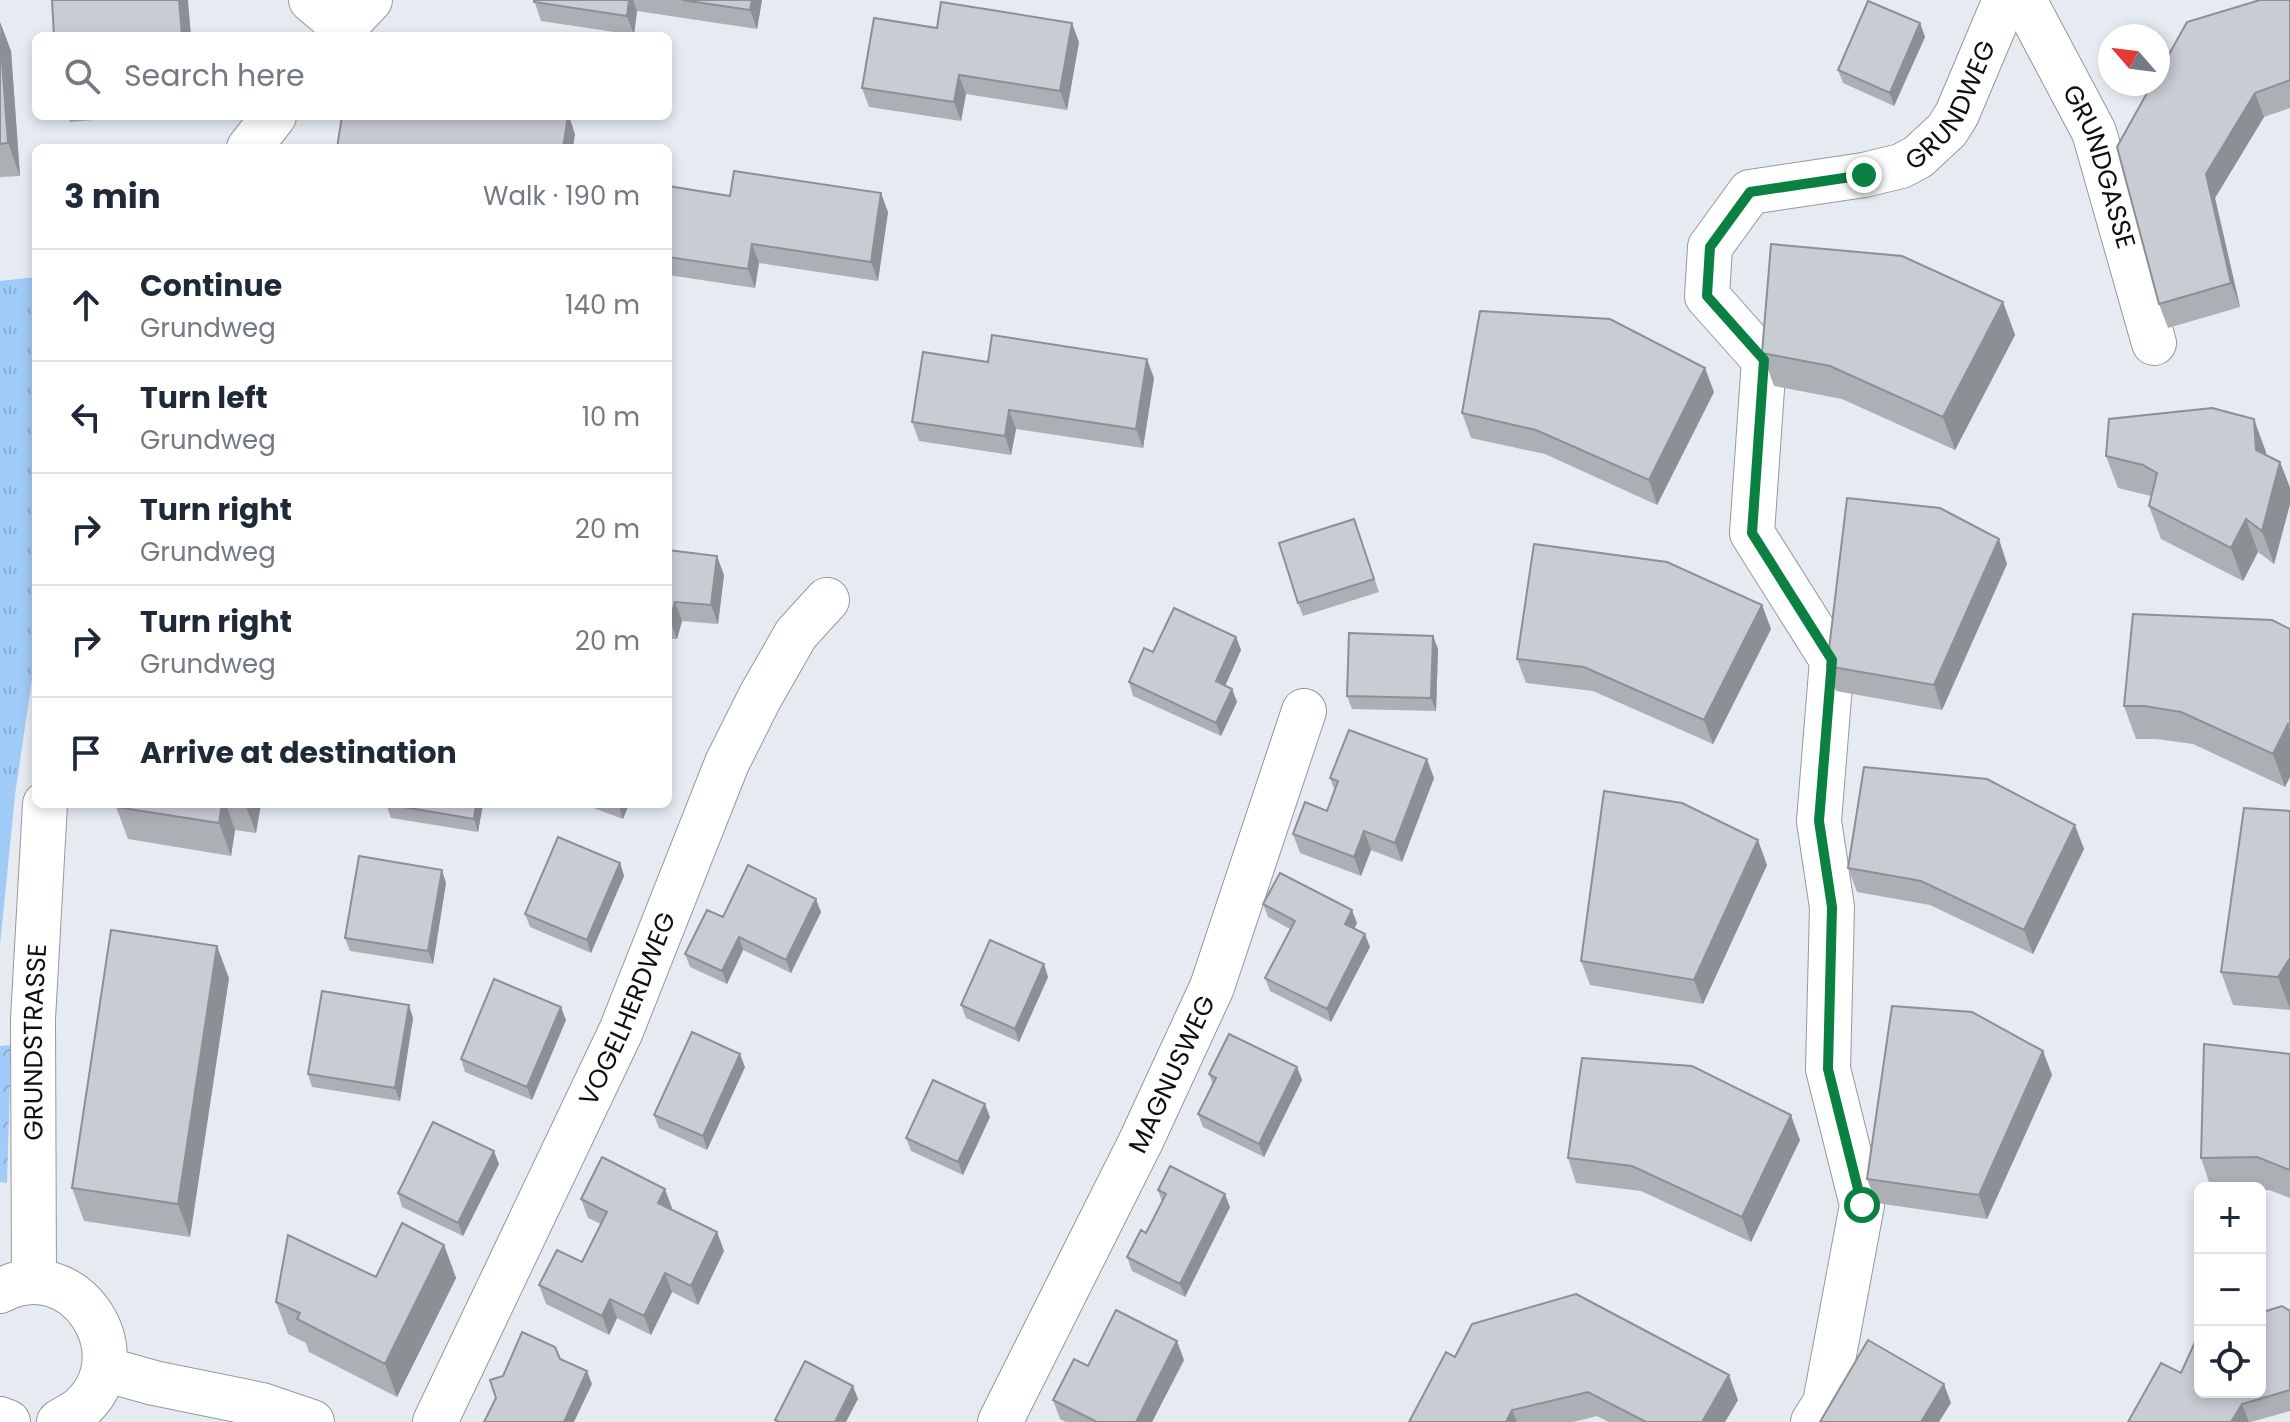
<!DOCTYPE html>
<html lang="en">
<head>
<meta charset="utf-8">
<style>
  :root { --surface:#fff; --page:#f2f2f3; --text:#1f2937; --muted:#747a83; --line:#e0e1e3 }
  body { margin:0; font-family:Poppins,sans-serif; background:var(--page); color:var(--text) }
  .controls { position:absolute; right:24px; bottom:24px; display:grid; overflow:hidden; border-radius:12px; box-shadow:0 4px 12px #0003 }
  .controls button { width:72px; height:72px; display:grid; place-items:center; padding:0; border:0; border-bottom:2px solid var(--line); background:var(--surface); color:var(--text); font:40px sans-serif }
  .compass { position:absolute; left:2098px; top:24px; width:72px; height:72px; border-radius:50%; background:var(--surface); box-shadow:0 4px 12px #0003; rotate:298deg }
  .stop { position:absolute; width:24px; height:24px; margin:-18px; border:6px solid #0b8043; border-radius:50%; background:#fff }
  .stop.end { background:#0b8043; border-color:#fff; box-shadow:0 2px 8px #0008 }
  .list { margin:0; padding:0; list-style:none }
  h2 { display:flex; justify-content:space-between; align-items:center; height:104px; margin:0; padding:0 32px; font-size:34px }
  h2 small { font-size:26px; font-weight:400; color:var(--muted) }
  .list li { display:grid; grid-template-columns:52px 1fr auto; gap:24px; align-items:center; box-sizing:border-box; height:112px; padding:0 32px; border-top:2px solid var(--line) }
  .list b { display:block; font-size:30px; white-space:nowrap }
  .list p { margin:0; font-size:26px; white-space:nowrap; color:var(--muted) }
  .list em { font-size:26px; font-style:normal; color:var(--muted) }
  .icon { flex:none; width:44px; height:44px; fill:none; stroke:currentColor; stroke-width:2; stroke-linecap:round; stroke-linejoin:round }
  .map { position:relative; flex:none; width:2290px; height:1422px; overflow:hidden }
  .search { position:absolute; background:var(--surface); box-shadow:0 4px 12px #0003; left:32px; top:32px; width:640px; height:88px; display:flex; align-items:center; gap:20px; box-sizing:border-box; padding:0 28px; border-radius:12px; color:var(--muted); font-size:30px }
  .panel { position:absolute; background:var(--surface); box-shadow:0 4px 12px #0003; left:32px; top:144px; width:640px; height:664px; border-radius:12px }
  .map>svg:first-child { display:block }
  .grass { fill:url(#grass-tufts) }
  .park { fill:url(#park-crowns) }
  .pitch { fill:#a0caf8 }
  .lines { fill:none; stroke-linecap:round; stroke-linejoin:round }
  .minor-casing { stroke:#94999e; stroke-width:46 }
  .minor { stroke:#fff; stroke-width:44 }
  .wall { fill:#acb0b5 }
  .shaded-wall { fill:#8c9094 }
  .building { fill:#c8cdd3; stroke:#8c9094; stroke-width:2 }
  .route { stroke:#0b8043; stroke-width:10 }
  .labels { text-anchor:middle; stroke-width:6; stroke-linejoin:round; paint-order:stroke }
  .street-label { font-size:26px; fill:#0d0f10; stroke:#fff }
</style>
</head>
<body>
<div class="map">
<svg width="2290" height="1422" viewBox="0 0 2290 1422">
  <defs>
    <pattern id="grass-tufts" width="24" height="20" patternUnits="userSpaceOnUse" patternTransform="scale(2)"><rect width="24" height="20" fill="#a0caf8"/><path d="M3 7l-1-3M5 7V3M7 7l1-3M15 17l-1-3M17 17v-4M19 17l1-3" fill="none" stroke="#89acd4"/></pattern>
    <pattern id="park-crowns" width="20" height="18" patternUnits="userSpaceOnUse" patternTransform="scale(2)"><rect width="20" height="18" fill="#a0caf8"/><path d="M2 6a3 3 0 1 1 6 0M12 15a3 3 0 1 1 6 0" fill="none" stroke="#89acd4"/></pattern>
  </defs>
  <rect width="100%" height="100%" fill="#e5ebf1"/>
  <!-- grass -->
  <path class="grass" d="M 36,277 L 36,652 L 15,795 L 0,794 L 0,281 Z"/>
  <!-- park -->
  <path class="park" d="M 11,1045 L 7,1183 L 0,1182 L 0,1046 Z"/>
  <!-- pitch -->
  <path class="pitch" d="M 0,794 L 15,795 L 0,945 Z"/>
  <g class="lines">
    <!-- minor casing -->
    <g class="minor-casing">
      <g id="minor">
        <path d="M 311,0 L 343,27"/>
        <path id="s1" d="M 2024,0 L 2094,132 L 2154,343"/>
        <path d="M 336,36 L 370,0"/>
        <path d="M 249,148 L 274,116"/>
        <path id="s2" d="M 34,1282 L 33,1019 L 45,804"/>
        <path d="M 0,1291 C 74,1251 143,1354 80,1409 C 74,1414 65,1418 59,1422"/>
        <path d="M 104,1369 L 154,1383 L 262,1405 L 312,1422"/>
        <path d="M 0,1419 L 8,1422"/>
        <path id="s3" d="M 435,1422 L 621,1031 L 727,763 L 760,697 L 796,634 L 827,600"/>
        <path id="s4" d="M 1000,1422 L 1141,1141 L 1212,987 L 1304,711"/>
        <path id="s5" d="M 1813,1422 L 1825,1403 L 1862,1205 L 1828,1069 L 1832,907 L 1819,821 L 1832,660 L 1752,533 L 1764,360 L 1707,296 L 1710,247 L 1750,192 L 1864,175 L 1901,166 L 1918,157 L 1947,130 L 1957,114 L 2005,0"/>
      </g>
    </g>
    <!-- minor -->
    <use href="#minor" class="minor"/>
  </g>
  <!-- wall -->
  <path class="wall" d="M 534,0 L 762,0 L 757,29 L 637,11 L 634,35 L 541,21 Z
    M 2290,0 L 2290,108 L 2264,117 L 2215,198 L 2240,307 L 2168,328 L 2159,304 Z
    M 0,22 L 11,51 L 20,176 L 0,177 Z
    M 1920,23 L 1925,37 L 1894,106 L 1843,83 L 1838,70 Z
    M 937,28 L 1079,42 L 1067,110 L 966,94 L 961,121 L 869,107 L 862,88 Z
    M 68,116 L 143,116 L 70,122 Z
    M 668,186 L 730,196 L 888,212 L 878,281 L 759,263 L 755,288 L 668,275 Z
    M 2003,302 L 2015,335 L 1955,450 L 1842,399 L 1774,386 L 1762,353 Z
    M 988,362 L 1154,378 L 1143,448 L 1016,429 L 1011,455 L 919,441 L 912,422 Z
    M 1714,392 L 1657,505 L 1545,454 L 1471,438 L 1462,413 Z
    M 2266,452 L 2266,455 L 2280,462 L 2290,488 L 2290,504 L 2274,564 L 2258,552 L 2243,581 L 2161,539 L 2149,506 L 2151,496 L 2118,488 L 2106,456 Z
    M 1354,519 L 1379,592 L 1303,616 L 1298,603 Z
    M 668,550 L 724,575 L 718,624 L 682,621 L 677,639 L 668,639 Z
    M 2007,564 L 1942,710 L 1836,691 L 1827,666 Z
    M 1762,605 L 1771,629 L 1713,744 L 1593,691 L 1526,683 L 1517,659 Z
    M 2290,629 L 2290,777 L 2285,787 L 2193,744 L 2156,739 L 2136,739 L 2124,706 Z
    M 1433,636 L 1438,649 L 1436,711 L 1352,709 L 1347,696 Z
    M 1236,637 L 1241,650 L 1225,686 L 1232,689 L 1237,702 L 1221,736 L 1133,696 L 1129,682 Z
    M 1330,778 L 1434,778 L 1402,862 L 1371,850 L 1361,876 L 1300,853 L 1293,834 L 1327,811 L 1334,789 Z
    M 117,804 L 261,804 L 256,833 L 235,830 L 231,856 L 128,839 L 116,807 Z
    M 386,804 L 483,804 L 478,832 L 391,818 Z
    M 583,804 L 629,804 L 623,819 Z
    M 2290,811 L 2290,1010 L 2233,1005 L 2221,972 Z
    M 2084,849 L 2033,954 L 1930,905 L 1857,892 L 1848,868 Z
    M 620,863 L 624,876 L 591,953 L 530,927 L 525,914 Z
    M 1767,865 L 1703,1004 L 1590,985 L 1581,961 Z
    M 446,883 L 433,964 L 350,951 L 345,938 Z
    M 1263,904 L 1357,923 L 1354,928 L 1370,947 L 1331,1022 L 1270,991 L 1265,978 L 1290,929 L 1268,917 Z
    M 821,912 L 791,973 L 743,950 L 727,984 L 690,967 L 685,954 L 723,917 Z
    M 1044,964 L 1048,977 L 1019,1042 L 966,1018 L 961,1005 Z
    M 229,978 L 190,1237 L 84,1221 L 72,1188 Z
    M 413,1018 L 400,1101 L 312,1087 L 308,1074 Z
    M 566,1020 L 532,1100 L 465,1072 L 461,1059 Z
    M 2043,1051 L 2052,1075 L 1987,1219 L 1876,1203 L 1867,1179 Z
    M 2290,1054 L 2290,1198 L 2269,1190 L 2260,1190 L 2260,1188 L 2211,1188 L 2201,1158 Z
    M 745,1067 L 707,1150 L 659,1128 L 654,1115 Z
    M 1297,1067 L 1302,1080 L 1264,1157 L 1203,1127 L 1198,1114 L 1213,1085 L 1209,1074 Z
    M 990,1117 L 963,1175 L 911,1151 L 906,1138 Z
    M 1800,1140 L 1751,1242 L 1641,1191 L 1576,1183 L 1568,1158 Z
    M 499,1164 L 463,1236 L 402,1207 L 398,1193 Z
    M 1158,1190 L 1230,1207 L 1185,1297 L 1132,1271 L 1127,1257 L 1146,1233 L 1162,1202 Z
    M 581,1199 L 672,1208 L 671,1209 L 717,1232 L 724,1251 L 698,1305 L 672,1292 L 651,1335 L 617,1318 L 609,1335 L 546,1304 L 539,1285 L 582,1262 L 601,1224 L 588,1218 Z
    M 444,1245 L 456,1278 L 397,1397 L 309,1352 L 306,1343 L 288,1334 L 276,1302 L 376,1277 Z
    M 2290,1311 L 2290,1411 L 2251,1422 L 2128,1422 L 2181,1373 Z
    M 1455,1357 L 1738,1400 L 1725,1422 L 1609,1422 L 1597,1416 L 1573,1422 L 1409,1422 Z
    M 1184,1360 L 1152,1422 L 1066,1422 L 1060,1419 L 1053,1400 L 1088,1366 Z"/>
  <!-- shaded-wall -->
  <path class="shaded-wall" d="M 179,0 L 188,0 L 191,36 L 182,36 Z
    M 629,0 L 633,0 L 637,11 L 634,35 L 627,16 Z
    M 752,0 L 762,0 L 757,29 L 750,10 Z
    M 0,22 L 11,51 L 20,176 L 8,143 Z
    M 1072,23 L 1079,42 L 1067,110 L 1060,91 Z
    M 1920,23 L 1925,37 L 1894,106 L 1890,93 Z
    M 959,75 L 966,94 L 961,121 L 954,102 Z
    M 2255,93 L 2264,117 L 2215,198 L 2240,307 L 2231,283 L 2206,174 Z
    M 569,116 L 575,134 L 573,148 L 563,148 Z
    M 881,193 L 888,212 L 878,281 L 871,262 Z
    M 752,244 L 759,263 L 755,288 L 748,269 Z
    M 2003,302 L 2015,335 L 1955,450 L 1943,417 Z
    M 1147,359 L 1154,378 L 1143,448 L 1136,429 Z
    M 1705,368 L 1714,392 L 1657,505 L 1649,480 Z
    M 1009,410 L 1016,429 L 1011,455 L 1005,436 Z
    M 2254,419 L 2266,452 L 2267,483 L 2256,450 Z
    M 2280,462 L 2290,488 L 2290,504 L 2274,564 L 2262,531 Z
    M 2246,519 L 2258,552 L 2243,581 L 2231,548 Z
    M 1999,539 L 2007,564 L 1942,710 L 1934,685 Z
    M 717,556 L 724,575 L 718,624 L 711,605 Z
    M 675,602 L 682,621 L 677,639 L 670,620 Z
    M 1762,605 L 1771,629 L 1713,744 L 1704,720 Z
    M 1433,636 L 1438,649 L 1436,711 L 1431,698 Z
    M 1236,637 L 1241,650 L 1221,695 L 1216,681 Z
    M 1232,689 L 1237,702 L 1221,736 L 1216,723 Z
    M 2288,724 L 2290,730 L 2290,777 L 2285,787 L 2273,754 Z
    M 1427,759 L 1434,778 L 1402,862 L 1395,843 Z
    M 222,804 L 226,804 L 235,830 L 231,856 L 219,823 Z
    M 245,804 L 261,804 L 256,833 Z
    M 476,804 L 483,804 L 478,832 L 474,819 Z
    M 620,804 L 629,804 L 623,819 L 619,806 Z
    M 2075,825 L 2084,849 L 2033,954 L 2024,930 Z
    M 1364,831 L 1371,850 L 1361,876 L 1354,857 Z
    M 1758,840 L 1767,865 L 1703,1004 L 1694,980 Z
    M 620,863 L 624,876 L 591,953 L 587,940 Z
    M 442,870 L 446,883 L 433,964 L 428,951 Z
    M 816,899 L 821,912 L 791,973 L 786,960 Z
    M 1352,910 L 1357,923 L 1350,937 L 1345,924 Z
    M 1365,934 L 1370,947 L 1331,1022 L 1327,1009 Z
    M 739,937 L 743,950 L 727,984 L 722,971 Z
    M 217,946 L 229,978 L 190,1237 L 178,1204 Z
    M 2290,958 L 2290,1009 L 2278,977 Z
    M 1044,964 L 1048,977 L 1019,1042 L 1015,1029 Z
    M 409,1005 L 413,1018 L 400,1101 L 395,1088 Z
    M 561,1007 L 566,1020 L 532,1100 L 527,1087 Z
    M 2043,1051 L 2052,1075 L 1987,1219 L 1979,1195 Z
    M 740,1054 L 745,1067 L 707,1150 L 703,1136 Z
    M 1297,1067 L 1302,1080 L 1264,1157 L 1259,1144 Z
    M 985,1104 L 990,1117 L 963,1175 L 958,1162 Z
    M 1791,1115 L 1800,1140 L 1751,1242 L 1742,1217 Z
    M 494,1151 L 499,1164 L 463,1236 L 458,1223 Z
    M 665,1189 L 672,1208 L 665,1222 L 658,1203 Z
    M 1225,1194 L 1230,1207 L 1185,1297 L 1180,1284 Z
    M 717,1232 L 724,1251 L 698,1305 L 691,1286 Z
    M 444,1245 L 456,1278 L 397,1397 L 385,1364 Z
    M 665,1273 L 672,1292 L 651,1335 L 644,1316 Z
    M 610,1299 L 617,1318 L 609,1335 L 602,1316 Z
    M 1177,1341 L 1184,1360 L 1152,1422 L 1136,1422 Z
    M 587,1371 L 592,1384 L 574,1422 L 564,1422 Z
    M 1729,1375 L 1738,1400 L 1725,1422 L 1702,1422 Z
    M 1944,1384 L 1951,1403 L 1939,1422 L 1921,1422 Z
    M 853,1386 L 858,1399 L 846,1422 L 835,1422 Z
    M 2242,1404 L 2249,1422 L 2231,1422 Z
    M 1512,1410 L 1517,1422 L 1506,1422 Z"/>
  <!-- building -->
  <path class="building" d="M 52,0 L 179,0 L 182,36 L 54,36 Z
    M 534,0 L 629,0 L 627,16 L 534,2 Z
    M 682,0 L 752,0 L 750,10 Z
    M 2260,0 L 2290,0 L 2290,80 L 2255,93 L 2206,174 L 2231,283 L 2159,304 L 2117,147 L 2152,84 L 2158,84 L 2158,74 L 2187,22 Z
    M 1868,1 L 1920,23 L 1890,93 L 1838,70 Z
    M 941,2 L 1072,23 L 1060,91 L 959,75 L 954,102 L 862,88 L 874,18 L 937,28 Z
    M 0,34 L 8,143 L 0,144 Z
    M 342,116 L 399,116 L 407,117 L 408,116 L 568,116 L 563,148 L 337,148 Z
    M 734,171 L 881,193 L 871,262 L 752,244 L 748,269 L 668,257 L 668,186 L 730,196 Z
    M 1771,244 L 1902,256 L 2003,302 L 1943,417 L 1830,366 L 1762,353 Z
    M 1480,311 L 1610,319 L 1705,368 L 1649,480 L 1536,430 L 1462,413 Z
    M 992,335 L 1147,359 L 1136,429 L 1009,410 L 1005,436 L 912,422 L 923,352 L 988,362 Z
    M 2212,408 L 2254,419 L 2256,450 L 2280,462 L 2262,531 L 2246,519 L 2231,548 L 2149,506 L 2157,473 L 2143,465 L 2106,456 L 2109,419 Z
    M 1847,498 L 1940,508 L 1999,539 L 1934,685 L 1827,666 Z
    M 1354,519 L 1374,579 L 1298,603 L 1279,543 Z
    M 1534,544 L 1667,562 L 1762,605 L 1704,720 L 1584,667 L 1517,659 Z
    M 668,550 L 717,556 L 711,605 L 675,602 L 670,620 L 668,620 Z
    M 1174,608 L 1236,637 L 1216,681 L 1232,689 L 1216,723 L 1129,682 L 1144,648 L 1153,652 Z
    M 2133,614 L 2272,620 L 2290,629 L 2290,725 L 2288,724 L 2273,754 L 2181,712 L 2144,706 L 2124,706 Z
    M 1349,633 L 1433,636 L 1431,698 L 1347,696 Z
    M 1349,730 L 1427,759 L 1395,843 L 1364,831 L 1354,857 L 1293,834 L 1305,802 L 1327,811 L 1338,781 L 1330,778 Z
    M 1864,767 L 1987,779 L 2075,825 L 2024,930 L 1921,881 L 1848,868 Z
    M 1604,791 L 1682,803 L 1758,840 L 1694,980 L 1581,961 Z
    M 117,804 L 222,804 L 219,823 L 116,807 Z
    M 386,804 L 476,804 L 474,819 Z
    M 2244,808 L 2290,811 L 2290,958 L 2278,977 L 2221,972 Z
    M 558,837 L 620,863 L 587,940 L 525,914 Z
    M 359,856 L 442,870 L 428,951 L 345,938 Z
    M 748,865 L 816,899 L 786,960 L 739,937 L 722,971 L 685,954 L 707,910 L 723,917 Z
    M 1280,873 L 1352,910 L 1345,924 L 1365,934 L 1327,1009 L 1265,978 L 1295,921 L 1263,904 Z
    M 111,930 L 217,946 L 178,1204 L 72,1188 Z
    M 990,940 L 1044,964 L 1015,1029 L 961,1005 Z
    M 494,979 L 561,1007 L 527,1087 L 461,1059 Z
    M 322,991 L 409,1005 L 395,1088 L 308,1074 Z
    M 1892,1006 L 1972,1012 L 2043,1051 L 1979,1195 L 1867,1179 Z
    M 692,1032 L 740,1054 L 703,1136 L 654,1115 Z
    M 1229,1034 L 1297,1067 L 1259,1144 L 1198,1114 L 1216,1078 L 1209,1074 Z
    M 2204,1044 L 2290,1054 L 2290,1170 L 2257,1157 L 2201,1158 Z
    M 1582,1058 L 1692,1066 L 1791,1115 L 1742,1217 L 1632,1166 L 1568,1158 Z
    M 933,1080 L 985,1104 L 958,1162 L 906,1138 Z
    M 433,1122 L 494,1151 L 458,1223 L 398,1193 Z
    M 602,1157 L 665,1189 L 658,1203 L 717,1232 L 691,1286 L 665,1273 L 644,1316 L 610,1299 L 602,1316 L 539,1285 L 557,1250 L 582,1262 L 607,1212 L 581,1199 Z
    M 1170,1166 L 1225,1194 L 1180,1284 L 1127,1257 L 1141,1230 L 1146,1233 L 1166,1194 L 1158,1190 Z
    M 402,1223 L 444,1245 L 385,1364 L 297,1319 L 300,1313 L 276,1302 L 288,1235 L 376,1277 Z
    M 1576,1294 L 1729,1375 L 1702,1422 L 1646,1422 L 1588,1392 L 1512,1410 L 1506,1422 L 1409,1422 L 1446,1352 L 1455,1357 L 1472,1324 Z
    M 2282,1306 L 2290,1311 L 2290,1390 L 2242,1404 L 2231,1422 L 2128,1422 L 2161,1363 L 2181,1373 L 2200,1331 L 2200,1392 L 2260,1392 L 2260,1313 Z
    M 1116,1310 L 1177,1341 L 1136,1422 L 1097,1422 L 1053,1400 L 1074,1359 L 1088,1366 Z
    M 522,1332 L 555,1347 L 560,1359 L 587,1371 L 564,1422 L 484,1422 L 496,1398 L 490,1380 L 503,1376 Z
    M 1868,1340 L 1944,1384 L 1921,1422 L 1820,1422 Z
    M 805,1361 L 853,1386 L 835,1422 L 779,1422 L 775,1420 Z"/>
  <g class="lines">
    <!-- route -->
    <path class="route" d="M 1862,1205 L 1828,1069 L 1832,907 L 1819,821 L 1832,660 L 1752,533 L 1764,360 L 1707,296 L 1710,247 L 1750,192 L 1864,175"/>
  </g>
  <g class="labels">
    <!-- street labels -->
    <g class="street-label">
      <text dy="9" stroke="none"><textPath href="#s5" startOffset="1536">GRUNDWEG</textPath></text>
      <text dy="9" stroke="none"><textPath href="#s1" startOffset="184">GRUNDGASSE</textPath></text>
      <text dy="9" stroke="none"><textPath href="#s3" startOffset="456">VOGELHERDWEG</textPath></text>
      <text dy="9" stroke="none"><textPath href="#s2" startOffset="240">GRUNDSTRASSE</textPath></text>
      <text dy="9" stroke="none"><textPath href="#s4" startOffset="388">MAGNUSWEG</textPath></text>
    </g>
  </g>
</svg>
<div class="controls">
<button>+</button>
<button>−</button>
<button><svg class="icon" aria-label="locate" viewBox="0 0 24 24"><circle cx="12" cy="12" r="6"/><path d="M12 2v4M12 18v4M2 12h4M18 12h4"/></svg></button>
</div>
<svg class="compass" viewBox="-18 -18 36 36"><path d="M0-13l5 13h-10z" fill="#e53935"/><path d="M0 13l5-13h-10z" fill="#747a83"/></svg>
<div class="stop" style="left:1862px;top:1205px"></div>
<div class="stop end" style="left:1864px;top:175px"></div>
<div class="search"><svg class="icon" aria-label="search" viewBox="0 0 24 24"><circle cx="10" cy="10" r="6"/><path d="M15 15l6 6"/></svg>Search here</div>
<section class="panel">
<h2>3 min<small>Walk · 190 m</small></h2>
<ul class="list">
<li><svg class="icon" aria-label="ahead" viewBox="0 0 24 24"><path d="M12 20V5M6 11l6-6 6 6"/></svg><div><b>Continue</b><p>Grundweg</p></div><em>140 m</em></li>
<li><svg class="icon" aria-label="left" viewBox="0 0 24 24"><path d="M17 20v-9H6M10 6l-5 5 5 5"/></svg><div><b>Turn left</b><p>Grundweg</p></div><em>10 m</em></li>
<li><svg class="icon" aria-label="right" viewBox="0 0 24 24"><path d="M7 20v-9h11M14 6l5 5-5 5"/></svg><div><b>Turn right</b><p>Grundweg</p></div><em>20 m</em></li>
<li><svg class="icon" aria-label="right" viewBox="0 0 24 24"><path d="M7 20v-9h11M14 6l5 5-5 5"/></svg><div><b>Turn right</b><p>Grundweg</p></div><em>20 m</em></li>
<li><svg class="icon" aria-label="arrive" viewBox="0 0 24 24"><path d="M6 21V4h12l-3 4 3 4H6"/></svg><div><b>Arrive at destination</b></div></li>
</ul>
</section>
</div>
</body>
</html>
